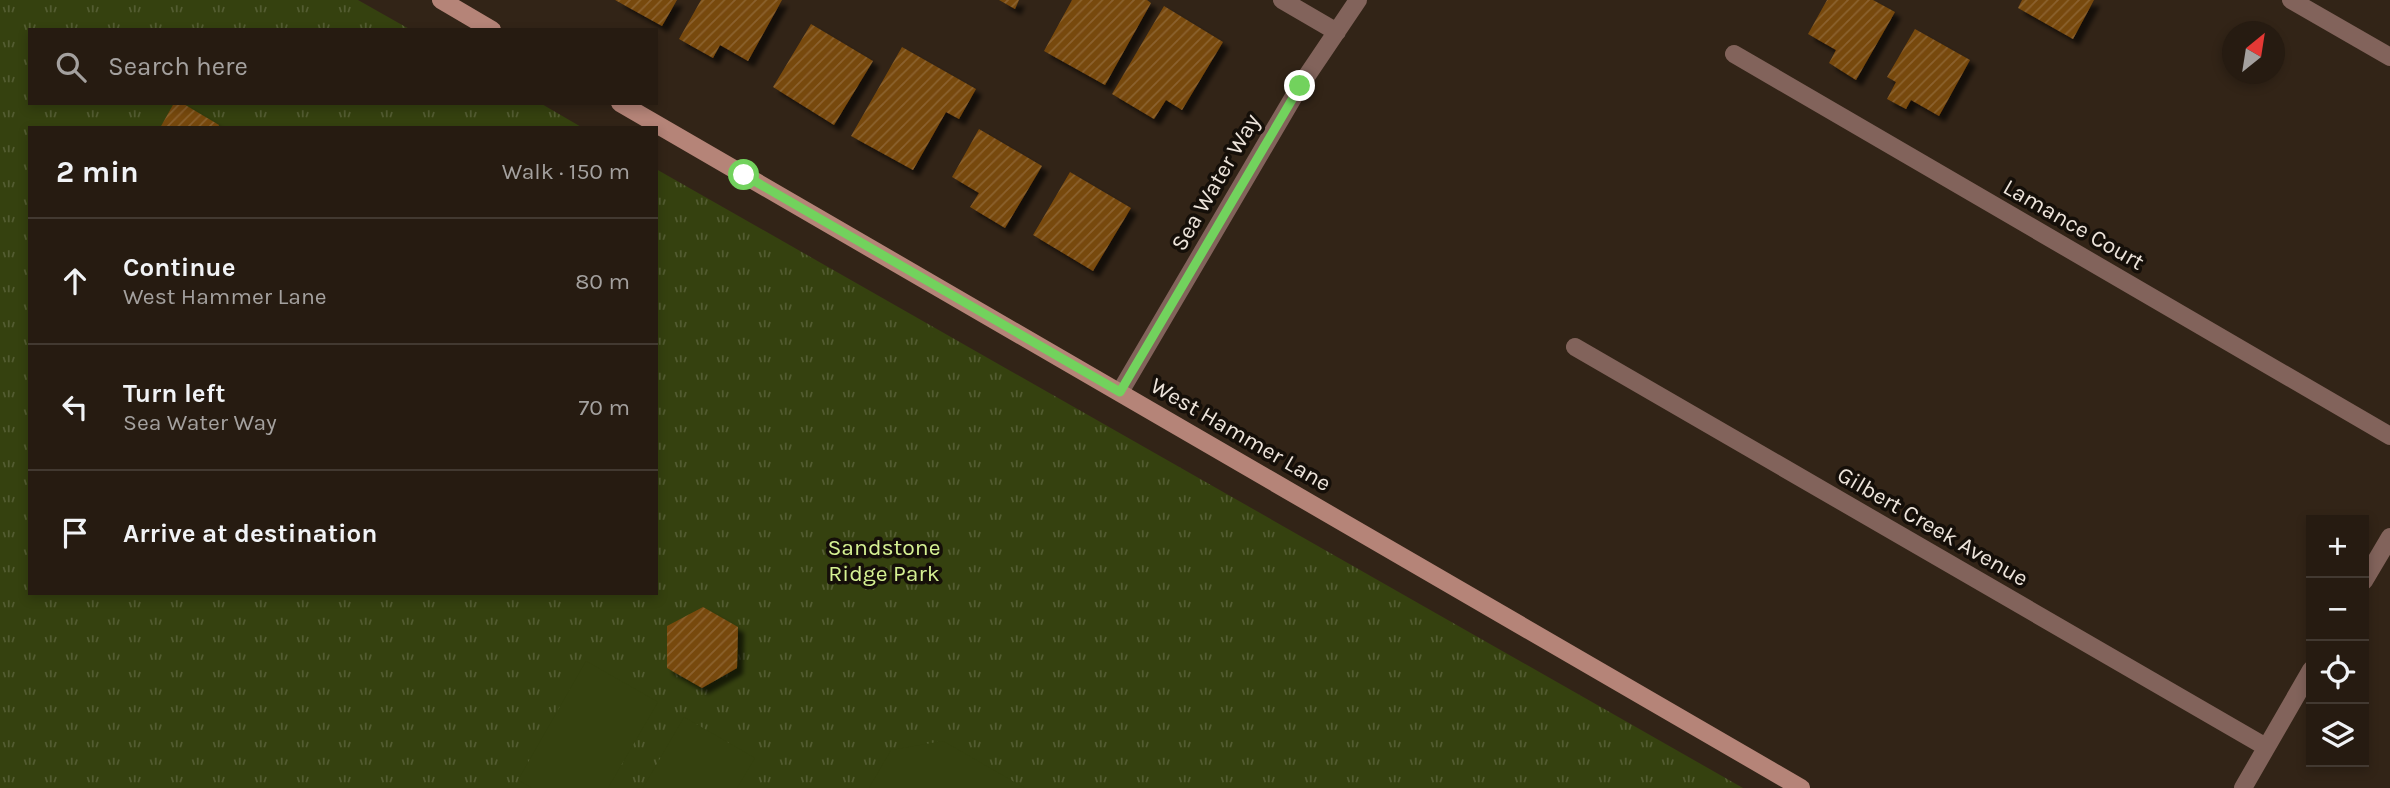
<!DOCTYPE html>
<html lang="en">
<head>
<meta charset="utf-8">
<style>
  :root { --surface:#261b11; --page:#2e241a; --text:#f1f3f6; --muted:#a4a19f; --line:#423931 }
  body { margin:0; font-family:Karla,sans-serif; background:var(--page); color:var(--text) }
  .controls { position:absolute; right:21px; bottom:21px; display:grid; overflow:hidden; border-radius:0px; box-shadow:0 4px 10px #0003 }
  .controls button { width:63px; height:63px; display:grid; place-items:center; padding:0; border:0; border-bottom:2px solid var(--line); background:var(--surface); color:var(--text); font:35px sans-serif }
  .compass { position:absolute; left:2222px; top:21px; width:63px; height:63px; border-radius:50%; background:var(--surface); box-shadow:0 4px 10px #0003; rotate:30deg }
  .stop { position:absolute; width:21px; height:21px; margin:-16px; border:5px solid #72d25d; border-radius:50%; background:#fff }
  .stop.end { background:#72d25d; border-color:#fff; box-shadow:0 2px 7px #0008 }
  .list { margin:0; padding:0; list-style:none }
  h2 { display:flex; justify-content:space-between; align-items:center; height:91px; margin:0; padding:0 28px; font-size:30px }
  h2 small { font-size:23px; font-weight:400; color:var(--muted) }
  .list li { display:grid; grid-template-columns:46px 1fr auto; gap:21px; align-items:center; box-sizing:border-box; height:126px; padding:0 28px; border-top:2px solid var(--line) }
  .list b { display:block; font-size:26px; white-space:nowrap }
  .list p { margin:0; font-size:23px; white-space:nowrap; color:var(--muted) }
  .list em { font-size:23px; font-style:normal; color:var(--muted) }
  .icon { flex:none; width:38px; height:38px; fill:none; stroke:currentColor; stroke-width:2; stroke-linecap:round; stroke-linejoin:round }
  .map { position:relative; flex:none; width:2390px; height:788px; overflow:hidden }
  .search { position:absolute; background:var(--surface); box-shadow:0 4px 10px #0003; left:28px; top:28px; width:630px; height:77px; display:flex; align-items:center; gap:18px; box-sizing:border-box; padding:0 24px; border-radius:0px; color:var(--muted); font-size:26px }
  .panel { position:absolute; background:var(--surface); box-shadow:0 4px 10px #0003; left:28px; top:126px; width:630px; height:469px; border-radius:0px }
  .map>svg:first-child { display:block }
  .grass { fill:url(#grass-tufts) }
  .pitch { fill:#35410f }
  .building { fill:url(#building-hatch); filter:url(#shadow) }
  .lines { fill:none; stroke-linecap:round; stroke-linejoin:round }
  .street { stroke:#82635b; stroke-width:18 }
  .secondary { stroke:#b58478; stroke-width:18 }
  .route { stroke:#72d25d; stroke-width:9 }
  .labels { text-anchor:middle; stroke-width:7; stroke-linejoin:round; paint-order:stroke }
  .street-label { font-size:23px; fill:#ede4db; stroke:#150f09 }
  .park-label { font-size:23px; fill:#d6f293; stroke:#150f09 }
</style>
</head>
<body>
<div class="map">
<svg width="2390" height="788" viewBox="0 0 2390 788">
  <defs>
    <pattern id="grass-tufts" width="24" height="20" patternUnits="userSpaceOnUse" patternTransform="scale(1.75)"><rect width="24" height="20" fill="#35410f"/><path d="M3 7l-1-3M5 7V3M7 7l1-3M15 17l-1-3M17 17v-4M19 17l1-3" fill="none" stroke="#535c31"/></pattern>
    <pattern id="building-hatch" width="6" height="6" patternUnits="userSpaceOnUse" patternTransform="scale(1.75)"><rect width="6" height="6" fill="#77480c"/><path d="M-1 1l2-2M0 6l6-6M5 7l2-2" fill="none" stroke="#8b622f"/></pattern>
    <filter id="shadow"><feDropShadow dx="6" dy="6" stdDeviation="2" flood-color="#0009"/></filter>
  </defs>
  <rect width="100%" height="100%" fill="#322417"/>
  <!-- grass -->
  <path class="grass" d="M 0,0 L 358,0 L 411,30 L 30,30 L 30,103 L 540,103 L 583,128 L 30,128 L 30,593 L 656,593 L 656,169 L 1743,788 L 0,788 Z"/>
  <!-- pitch -->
  <path class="pitch" d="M 586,661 L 658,702 L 608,788 L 532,788 L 518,780 Z
    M 684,717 L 755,758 L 737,788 L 643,788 Z
    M 943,741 L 1025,788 L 869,788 L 891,750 Z"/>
  <!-- building -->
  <path class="building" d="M 615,0 L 677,0 L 662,26 Z
    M 701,0 L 782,0 L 748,61 L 720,45 L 713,58 L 679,39 Z
    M 999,0 L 1019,0 L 1015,9 Z
    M 1072,0 L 1147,0 L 1151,3 L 1105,85 L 1044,51 Z
    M 1827,0 L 1873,0 L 1895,12 L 1856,80 L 1829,63 L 1836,50 L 1808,34 Z
    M 2022,0 L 2094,0 L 2073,39 L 2018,8 Z
    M 1164,6 L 1223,42 L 1182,110 L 1166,100 L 1154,119 L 1112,94 Z
    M 811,24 L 873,61 L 834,125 L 773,87 Z
    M 1915,29 L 1970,60 L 1939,116 L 1911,100 L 1906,109 L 1887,99 L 1896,82 L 1887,77 Z
    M 902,47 L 976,89 L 959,119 L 946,112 L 913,170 L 851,136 Z
    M 174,103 L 182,103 L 219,125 L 218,128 L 160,128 Z
    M 979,129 L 1042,166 L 1005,228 L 970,207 L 979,193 L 952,177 Z
    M 1070,172 L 1131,208 L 1093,271 L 1033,235 Z
    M 703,607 L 738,627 L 737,668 L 702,688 L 667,668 L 667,626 Z"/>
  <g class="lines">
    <!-- street -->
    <path class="street" d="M 1282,0 L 1337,32
      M 2291,0 L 2390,57
      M 1734,54 L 2390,436
      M 1575,347 L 2266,747
      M 1120,392 L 1300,86 L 1358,0
      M 2364,581 L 2390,537
      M 2243,788 L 2311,670"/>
    <!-- secondary -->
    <path class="secondary" d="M 441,0 L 492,30
      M 620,103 L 1801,788"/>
  </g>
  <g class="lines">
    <!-- route -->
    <path class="route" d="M 744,175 L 1120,392 L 1300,86"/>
  </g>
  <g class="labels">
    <!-- street labels -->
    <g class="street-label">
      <text transform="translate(1215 182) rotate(-60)" y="8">Sea Water Way</text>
      <text transform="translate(2074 224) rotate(30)" y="8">Lamance Court</text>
      <text transform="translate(1241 434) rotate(30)" y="8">West Hammer Lane</text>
      <text transform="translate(1933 526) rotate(30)" y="8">Gilbert Creek Avenue</text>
    </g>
    <!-- park labels -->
    <g class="park-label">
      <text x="884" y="555">Sandstone<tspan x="884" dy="26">Ridge Park</tspan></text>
    </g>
  </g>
</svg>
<div class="controls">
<button>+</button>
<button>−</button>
<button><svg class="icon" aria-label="locate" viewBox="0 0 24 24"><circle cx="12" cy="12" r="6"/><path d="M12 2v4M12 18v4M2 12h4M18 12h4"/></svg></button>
<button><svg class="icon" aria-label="layers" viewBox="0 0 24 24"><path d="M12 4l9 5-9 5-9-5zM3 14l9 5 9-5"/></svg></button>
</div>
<svg class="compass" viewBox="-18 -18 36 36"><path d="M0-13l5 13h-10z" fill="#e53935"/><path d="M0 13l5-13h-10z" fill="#a4a19f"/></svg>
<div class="stop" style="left:744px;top:175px"></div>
<div class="stop end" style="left:1300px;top:86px"></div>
<div class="search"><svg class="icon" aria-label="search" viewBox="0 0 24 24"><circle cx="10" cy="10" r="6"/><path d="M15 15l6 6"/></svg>Search here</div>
<section class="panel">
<h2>2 min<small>Walk · 150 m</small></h2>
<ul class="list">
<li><svg class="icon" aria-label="ahead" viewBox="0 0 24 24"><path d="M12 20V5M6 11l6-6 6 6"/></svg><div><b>Continue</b><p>West Hammer Lane</p></div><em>80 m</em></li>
<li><svg class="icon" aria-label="left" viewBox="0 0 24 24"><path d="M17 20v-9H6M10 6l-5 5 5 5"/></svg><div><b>Turn left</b><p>Sea Water Way</p></div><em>70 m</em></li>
<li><svg class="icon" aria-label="arrive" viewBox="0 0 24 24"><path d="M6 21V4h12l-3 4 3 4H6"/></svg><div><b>Arrive at destination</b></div></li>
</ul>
</section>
</div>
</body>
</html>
